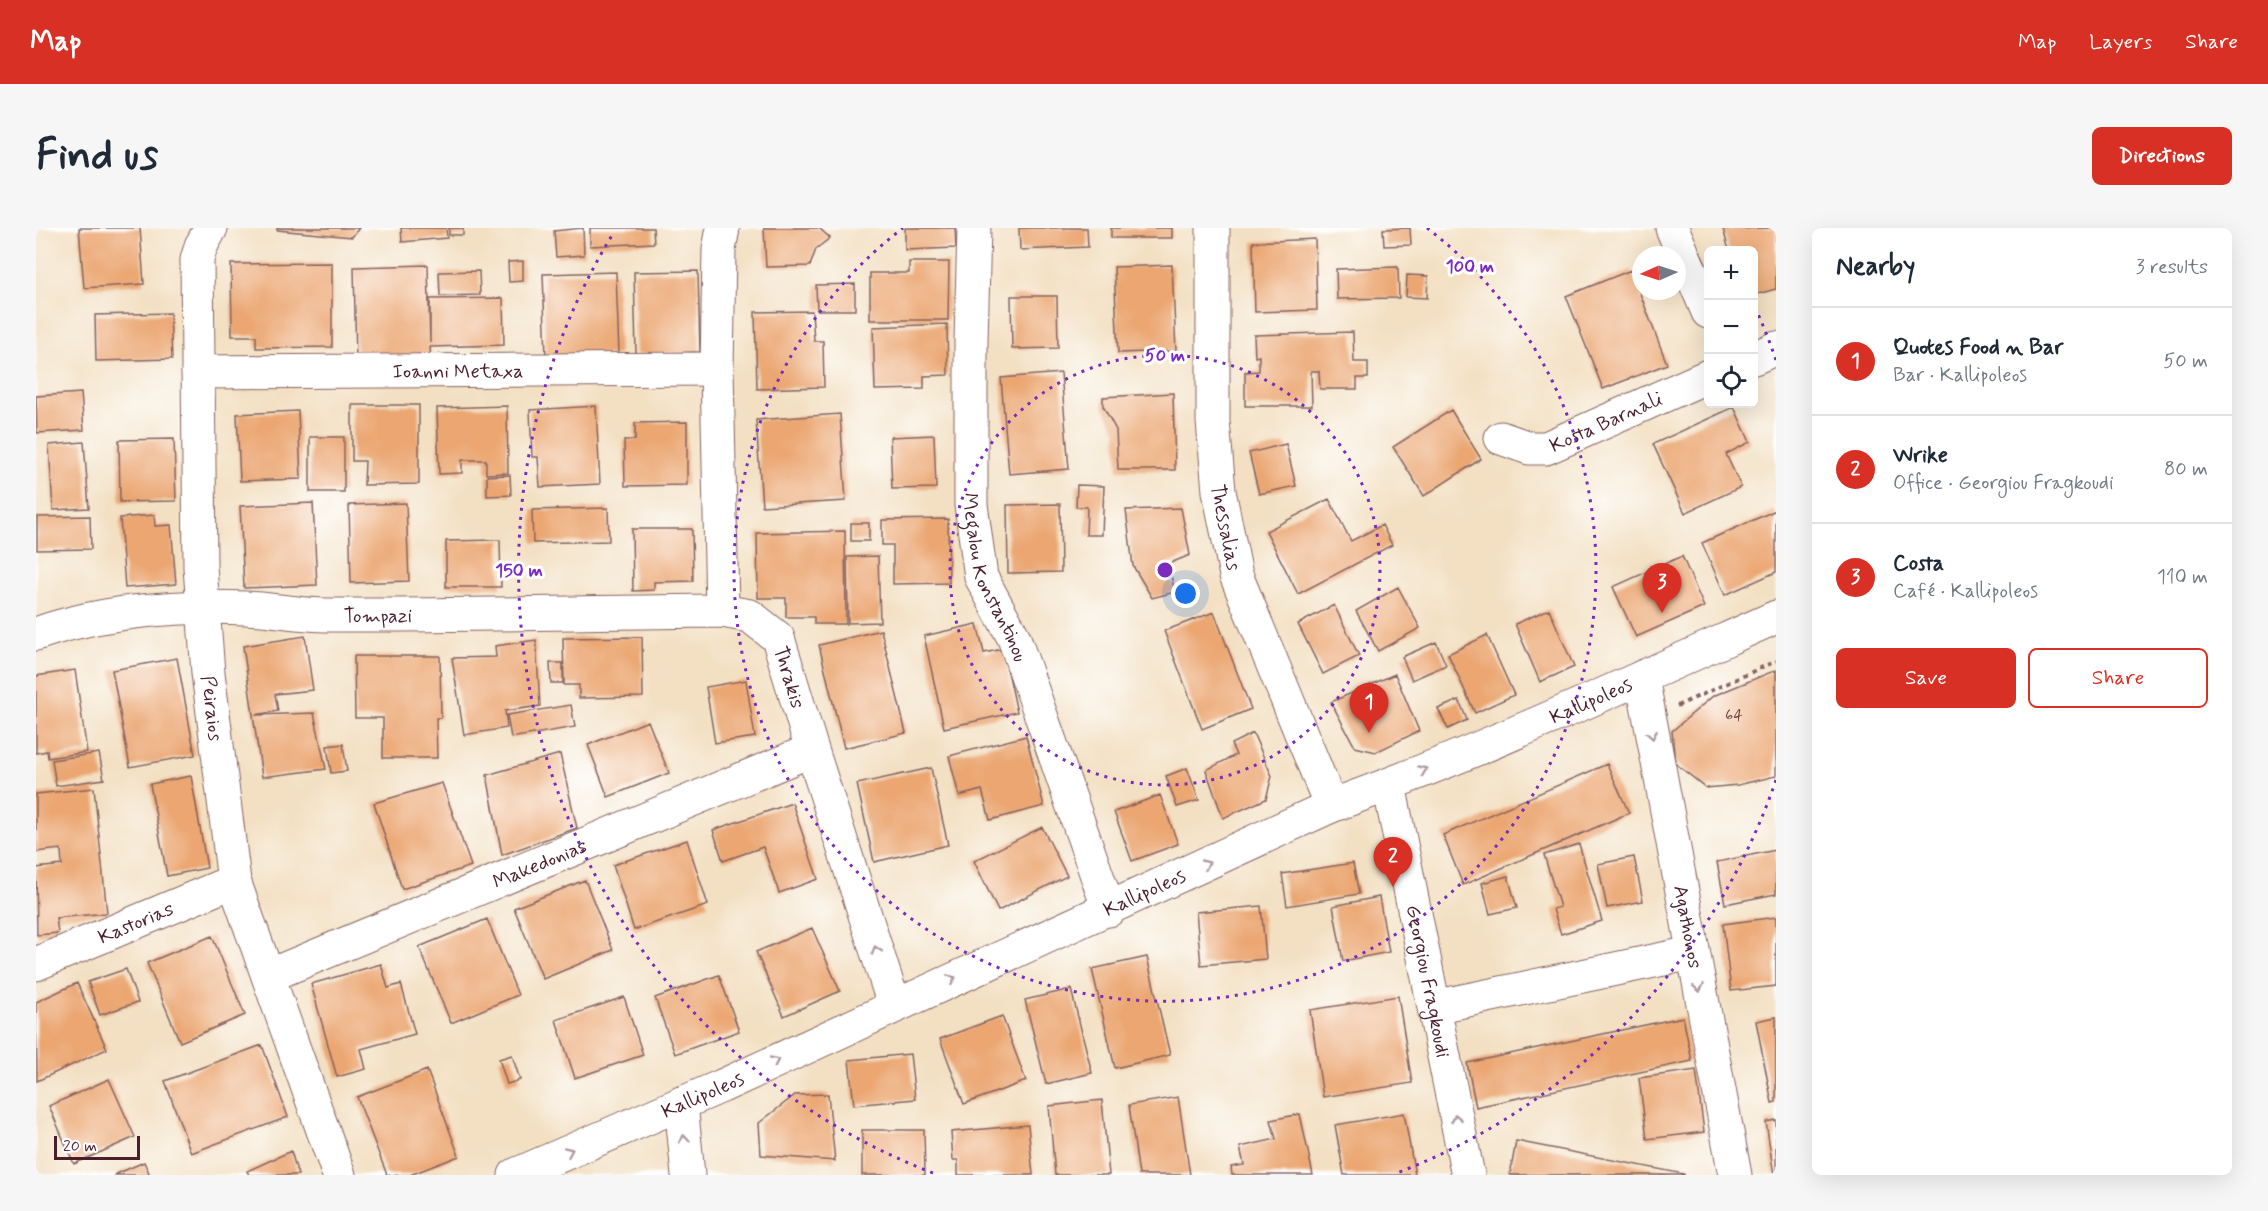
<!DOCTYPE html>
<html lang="en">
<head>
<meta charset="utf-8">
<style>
  :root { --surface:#fff; --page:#f6f6f7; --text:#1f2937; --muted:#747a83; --line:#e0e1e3; --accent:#d93025 }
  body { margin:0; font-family:Mynerve,sans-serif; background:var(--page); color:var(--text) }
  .controls { position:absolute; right:18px; top:18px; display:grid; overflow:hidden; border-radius:9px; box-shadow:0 6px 24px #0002 }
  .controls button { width:54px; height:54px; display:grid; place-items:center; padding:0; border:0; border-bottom:2px solid var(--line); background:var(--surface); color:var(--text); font:30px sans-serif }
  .compass { position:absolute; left:1596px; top:18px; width:54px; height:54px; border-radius:50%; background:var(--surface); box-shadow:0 6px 24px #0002; rotate:267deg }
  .scale { position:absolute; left:18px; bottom:15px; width:86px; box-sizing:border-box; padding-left:6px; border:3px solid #4a1f2b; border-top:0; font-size:16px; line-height:21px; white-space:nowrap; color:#4a1f2b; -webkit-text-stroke:4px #fff; paint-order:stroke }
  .you { position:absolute; left:1150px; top:366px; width:21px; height:21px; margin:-15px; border:4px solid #fff; border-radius:50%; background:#1a73e8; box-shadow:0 0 0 9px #1a73e833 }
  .badge { display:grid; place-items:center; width:39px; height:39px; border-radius:50%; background:var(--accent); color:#fff; font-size:20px; font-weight:700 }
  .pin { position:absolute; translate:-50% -50px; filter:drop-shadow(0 2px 3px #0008) }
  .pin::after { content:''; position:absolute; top:32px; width:21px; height:18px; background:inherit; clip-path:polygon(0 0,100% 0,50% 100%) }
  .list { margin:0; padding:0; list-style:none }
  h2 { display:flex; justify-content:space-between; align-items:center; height:78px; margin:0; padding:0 24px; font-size:26px }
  h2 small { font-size:20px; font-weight:400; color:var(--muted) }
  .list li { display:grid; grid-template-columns:39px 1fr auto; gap:18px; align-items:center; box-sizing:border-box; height:108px; padding:0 24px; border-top:2px solid var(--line) }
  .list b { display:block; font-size:22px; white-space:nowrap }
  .list p { margin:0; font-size:20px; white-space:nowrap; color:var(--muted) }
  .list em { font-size:20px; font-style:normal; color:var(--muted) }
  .actions { display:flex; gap:12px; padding:18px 24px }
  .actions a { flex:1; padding:14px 0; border:2px solid var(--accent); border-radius:9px; text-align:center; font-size:21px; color:var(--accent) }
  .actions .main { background:var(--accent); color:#fff }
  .icon { flex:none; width:33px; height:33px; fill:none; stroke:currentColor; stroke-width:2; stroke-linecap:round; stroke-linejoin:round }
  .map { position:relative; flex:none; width:1740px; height:947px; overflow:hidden; border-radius:9px }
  header { display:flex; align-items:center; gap:36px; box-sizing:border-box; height:84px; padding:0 30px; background:var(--accent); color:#fff }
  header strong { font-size:28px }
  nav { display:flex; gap:33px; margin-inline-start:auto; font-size:21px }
  .intro { display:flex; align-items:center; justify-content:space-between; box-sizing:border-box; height:144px; padding:0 36px }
  h1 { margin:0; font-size:42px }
  .button { padding:15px 27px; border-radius:9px; background:var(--accent); color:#fff; font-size:21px; font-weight:700 }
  main { display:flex; gap:36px; padding:0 36px }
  aside { flex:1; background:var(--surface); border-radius:9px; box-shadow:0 6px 24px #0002 }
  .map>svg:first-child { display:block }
  .building { fill:#eba671 }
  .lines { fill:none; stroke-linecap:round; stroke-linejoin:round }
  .minor-casing { stroke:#856360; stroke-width:35 }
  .major-casing { stroke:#856360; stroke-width:35 }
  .path { stroke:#856360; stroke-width:4; stroke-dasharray:4.5 4.5; stroke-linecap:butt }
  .minor { stroke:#fff; stroke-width:33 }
  .major { stroke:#fff; stroke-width:33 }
  .oneway { stroke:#ae9aa0 }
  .ring { fill:none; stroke:#7b2cbf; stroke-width:3; stroke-dasharray:3 6 }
  .labels { text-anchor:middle; stroke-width:6; stroke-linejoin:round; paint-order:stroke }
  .number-label { font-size:16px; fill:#72413c }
  .street-label { font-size:20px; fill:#4a1f2b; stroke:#fff }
  .centre { fill:#7b2cbf; stroke:#fff; stroke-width:3 }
  .ring-label { font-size:18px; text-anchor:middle; font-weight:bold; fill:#7b2cbf; stroke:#fff; stroke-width:6; stroke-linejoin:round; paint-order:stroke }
</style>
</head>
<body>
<header>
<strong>Map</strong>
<nav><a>Map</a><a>Layers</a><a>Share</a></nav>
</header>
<div class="intro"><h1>Find us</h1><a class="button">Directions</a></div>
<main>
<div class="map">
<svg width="1740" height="947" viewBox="0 0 1740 947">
  <rect width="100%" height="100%" fill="#fff"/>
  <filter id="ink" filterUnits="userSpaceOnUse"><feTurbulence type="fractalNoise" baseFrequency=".0167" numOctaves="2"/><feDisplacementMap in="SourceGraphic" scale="12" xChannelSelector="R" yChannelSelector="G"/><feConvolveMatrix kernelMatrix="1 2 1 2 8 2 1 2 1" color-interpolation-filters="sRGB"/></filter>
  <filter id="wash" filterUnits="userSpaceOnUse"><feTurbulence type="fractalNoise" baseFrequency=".008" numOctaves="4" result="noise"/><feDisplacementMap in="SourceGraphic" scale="24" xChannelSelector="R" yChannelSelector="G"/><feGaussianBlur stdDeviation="1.35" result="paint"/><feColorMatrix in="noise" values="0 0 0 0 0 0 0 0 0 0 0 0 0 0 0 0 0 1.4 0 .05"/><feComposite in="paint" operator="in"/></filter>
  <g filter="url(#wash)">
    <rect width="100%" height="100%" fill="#f3e0c3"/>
    <g id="blocks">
      <!-- building -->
      <path class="building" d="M 43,0 L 104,0 L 108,56 L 48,60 Z
        M 241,0 L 323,0 L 316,9 L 241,2 Z
        M 365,0 L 410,0 L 411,10 L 366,14 Z
        M 413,0 L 427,0 L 427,7 L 413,7 Z
        M 547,0 L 548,27 L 520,29 L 518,3 Z
        M 554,0 L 617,0 L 618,15 L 554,18 Z
        M 728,0 L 783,0 L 794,10 L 780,21 L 774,38 L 730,39 Z
        M 869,0 L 919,0 L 920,20 L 869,22 Z
        M 983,0 L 1051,0 L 1052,19 L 984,22 Z
        M 1075,0 L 1136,0 L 1136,10 L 1075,10 Z
        M 1374,0 L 1375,17 L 1348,18 L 1347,1 Z
        M 1740,0 L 1740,61 L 1718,67 L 1718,22 L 1693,22 L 1687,1 Z
        M 1279,11 L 1281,82 L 1219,84 L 1217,14 Z
        M 487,33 L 487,53 L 473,54 L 472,34 Z
        M 873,34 L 913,34 L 912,92 L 834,92 L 834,45 L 873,45 Z
        M 296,35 L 296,119 L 220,120 L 220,108 L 196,108 L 195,36 Z
        M 392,37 L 394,115 L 394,71 L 467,70 L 468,117 L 394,119 L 395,132 L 320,134 L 318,39 Z
        M 1136,37 L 1140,123 L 1082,125 L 1078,39 Z
        M 1362,39 L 1363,70 L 1301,71 L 1300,41 Z
        M 1595,42 L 1631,136 L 1567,161 L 1530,68 Z
        M 443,43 L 444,67 L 404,68 L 403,44 Z
        M 662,43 L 664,124 L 600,126 L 598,44 Z
        M 580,44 L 583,127 L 510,129 L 507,46 Z
        M 1371,47 L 1392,48 L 1391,70 L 1370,69 Z
        M 819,56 L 819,82 L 781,82 L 780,57 Z
        M 975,68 L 1021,68 L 1022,120 L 976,121 Z
        M 776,83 L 778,113 L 787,113 L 788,159 L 721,161 L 719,84 Z
        M 134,85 L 136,131 L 60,133 L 59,87 Z
        M 911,96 L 912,147 L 888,148 L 888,161 L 839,162 L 837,99 Z
        M 1317,104 L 1318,134 L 1332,134 L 1332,150 L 1321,150 L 1321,161 L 1284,161 L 1283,143 L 1275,143 L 1276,178 L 1209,178 L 1209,144 L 1223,143 L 1223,128 L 1219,129 L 1218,107 Z
        M 1025,145 L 1033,241 L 973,246 L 965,150 Z
        M 45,165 L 48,202 L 1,205 L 0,168 Z
        M 1137,165 L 1139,242 L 1082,242 L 1080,202 L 1067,178 L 1067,169 Z
        M 316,177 L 383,177 L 383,256 L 328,257 L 329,233 L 316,233 Z
        M 471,178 L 472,245 L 450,246 L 450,232 L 426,232 L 426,245 L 403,246 L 401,180 Z
        M 560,178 L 564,256 L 504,259 L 502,229 L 496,229 L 494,182 Z
        M 1698,179 L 1714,214 L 1690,226 L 1705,259 L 1649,285 L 1617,216 Z
        M 1415,182 L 1445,231 L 1388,268 L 1357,219 Z
        M 262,183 L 265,251 L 204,253 L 201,186 Z
        M 804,186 L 810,273 L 726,278 L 720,192 Z
        M 651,194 L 651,257 L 589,258 L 588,212 L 599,212 L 599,195 Z
        M 898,207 L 900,260 L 856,261 L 854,209 Z
        M 274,209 L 308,209 L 308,264 L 274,264 Z
        M 138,211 L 140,273 L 84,274 L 83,212 Z
        M 48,214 L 53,280 L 17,282 L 13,217 Z
        M 1250,216 L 1260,258 L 1223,266 L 1213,225 Z
        M 474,247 L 475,267 L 451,268 L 451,248 Z
        M 1041,257 L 1068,258 L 1066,307 L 1050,307 L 1051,279 L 1040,279 Z
        M 1293,271 L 1315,313 L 1346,297 L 1356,317 L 1262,366 L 1230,303 Z
        M 277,275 L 281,357 L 208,360 L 204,278 Z
        M 370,275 L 373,353 L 315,355 L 313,277 Z
        M 1024,276 L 1025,344 L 972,345 L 971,277 Z
        M 572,280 L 573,313 L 497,315 L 496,282 Z
        M 1145,280 L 1154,327 L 1132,336 L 1139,364 L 1116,370 L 1097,338 L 1090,282 Z
        M 1740,282 L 1740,344 L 1689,367 L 1666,315 Z
        M 118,287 L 119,298 L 135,297 L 140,356 L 89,360 L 84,290 Z
        M 54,288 L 55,321 L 1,322 L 1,289 Z
        M 912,291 L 913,355 L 857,356 L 857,317 L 846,317 L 846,292 Z
        M 815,295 L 833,295 L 833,313 L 815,313 Z
        M 596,301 L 656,301 L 657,353 L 618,354 L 618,362 L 597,363 Z
        M 809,303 L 810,396 L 778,396 L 778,389 L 750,389 L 750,370 L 722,370 L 721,305 Z
        M 464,312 L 465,359 L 410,359 L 410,313 Z
        M 842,328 L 844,394 L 812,395 L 811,329 Z
        M 1646,328 L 1668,379 L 1600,409 L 1577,359 Z
        M 1362,359 L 1384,400 L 1342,423 L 1320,383 Z
        M 1298,377 L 1323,428 L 1287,446 L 1262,396 Z
        M 1513,381 L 1538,439 L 1504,454 L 1479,396 Z
        M 1178,384 L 1215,481 L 1166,501 L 1128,403 Z
        M 941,396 L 948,425 L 967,421 L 981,484 L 908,500 L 888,408 Z
        M 845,402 L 870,505 L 808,520 L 783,417 Z
        M 1451,407 L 1478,467 L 1439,485 L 1412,426 Z
        M 269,408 L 277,462 L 239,466 L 242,483 L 219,487 L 278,485 L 290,541 L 226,549 L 207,418 Z
        M 606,409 L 607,469 L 543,470 L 543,457 L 528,457 L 527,410 Z
        M 500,412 L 504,478 L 469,483 L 471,500 L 428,507 L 416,430 L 460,429 L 459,418 Z
        M 1400,414 L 1410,437 L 1376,452 L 1366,429 Z
        M 318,428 L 404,428 L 405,490 L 400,490 L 401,530 L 347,530 L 347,490 L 319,490 Z
        M 141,430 L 159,527 L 94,539 L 76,442 Z
        M 514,435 L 527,435 L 527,455 L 515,455 Z
        M 39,442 L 51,524 L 12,530 L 11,523 L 0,525 L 0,448 Z
        M 1740,442 L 1740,548 L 1702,557 L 1670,560 L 1639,535 L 1636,503 L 1677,468 Z
        M 1359,446 L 1383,503 L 1340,524 L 1319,519 L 1295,474 Z
        M 710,452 L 719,509 L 679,515 L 670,459 Z
        M 1423,472 L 1431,492 L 1412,501 L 1402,481 Z
        M 535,477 L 539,499 L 475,510 L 471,487 Z
        M 612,493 L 633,545 L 572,569 L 552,517 Z
        M 1217,505 L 1236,548 L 1230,571 L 1187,590 L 1170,542 L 1200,527 L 1195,516 Z
        M 990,508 L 1008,578 L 954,592 L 946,562 L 923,568 L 913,528 Z
        M 307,516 L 311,543 L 295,545 L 291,518 Z
        M 63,525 L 68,551 L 20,558 L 16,532 Z
        M 524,526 L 541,600 L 466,627 L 451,547 Z
        M 1571,536 L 1593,585 L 1427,657 L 1407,607 Z
        M 895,540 L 912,617 L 838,634 L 821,556 Z
        M 1151,540 L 1163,572 L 1141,579 L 1130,548 Z
        M 155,548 L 171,640 L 131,648 L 114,556 Z
        M 406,555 L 435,638 L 366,661 L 338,575 Z
        M 58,560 L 71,685 L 20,690 L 22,705 L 1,707 L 0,640 L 26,637 L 25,621 L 0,624 L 0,566 Z
        M 1124,567 L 1142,616 L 1096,633 L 1078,584 Z
        M 756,575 L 782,651 L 743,665 L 727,619 L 687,633 L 677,602 Z
        M 1006,599 L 1031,648 L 962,683 L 938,633 Z
        M 651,612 L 672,677 L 598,702 L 577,637 Z
        M 1543,616 L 1566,693 L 1525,706 L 1517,681 L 1524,679 L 1508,627 Z
        M 1740,622 L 1740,666 L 1689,676 L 1681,634 Z
        M 1598,629 L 1607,673 L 1571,680 L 1562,636 Z
        M 1317,635 L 1323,666 L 1251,678 L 1246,646 Z
        M 1472,648 L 1481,680 L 1454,686 L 1446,655 Z
        M 549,652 L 577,722 L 507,751 L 478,680 Z
        M 1343,669 L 1353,724 L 1307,733 L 1297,678 Z
        M 1225,678 L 1230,731 L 1165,737 L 1160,684 Z
        M 1740,689 L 1740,758 L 1695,763 L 1687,696 Z
        M 451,691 L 482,767 L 415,795 L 383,719 Z
        M 776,700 L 804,763 L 748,788 L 720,724 Z
        M 176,708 L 209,787 L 144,814 L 111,735 Z
        M 1111,729 L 1134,827 L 1079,840 L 1056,741 Z
        M 345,736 L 352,760 L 365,756 L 379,806 L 325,821 L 330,841 L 301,849 L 275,756 Z
        M 90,741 L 102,774 L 64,787 L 52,754 Z
        M 683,747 L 703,803 L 639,826 L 619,770 Z
        M 41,755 L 71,821 L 1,853 L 0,774 Z
        M 1035,761 L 1056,845 L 1010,856 L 989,772 Z
        M 1362,768 L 1376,855 L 1287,869 L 1274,782 Z
        M 588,769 L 607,827 L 539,850 L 520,792 Z
        M 966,788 L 990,853 L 928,876 L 904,811 Z
        M 1647,789 L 1656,833 L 1440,879 L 1431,835 Z
        M 1740,789 L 1740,874 L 1736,875 L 1720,793 Z
        M 226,817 L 252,889 L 155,925 L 129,853 Z
        M 874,826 L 879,871 L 818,877 L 813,832 Z
        M 476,827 L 484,852 L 471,856 L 463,831 Z
        M 391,842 L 423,928 L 374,947 L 351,947 L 321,869 Z
        M 1660,842 L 1668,904 L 1611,911 L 1603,850 Z
        M 73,851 L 99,909 L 38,936 L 13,878 Z
        M 792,866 L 799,933 L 725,927 L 723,895 L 759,867 Z
        M 1142,869 L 1154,947 L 1103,947 L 1093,877 Z
        M 1066,872 L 1073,947 L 1019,947 L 1013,878 Z
        M 1368,885 L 1379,947 L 1308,947 L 1299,897 Z
        M 1264,886 L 1277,947 L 1196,947 L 1195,939 L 1208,937 L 1204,919 L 1240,911 L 1235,892 Z
        M 1740,892 L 1740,947 L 1738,947 L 1730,894 Z
        M 992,897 L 997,947 L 922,947 L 922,932 L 917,932 L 915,904 Z
        M 826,902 L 888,902 L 889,947 L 826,947 Z
        M 1480,913 L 1648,946 L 1648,947 L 1474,947 Z
        M 255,923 L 262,947 L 213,947 L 211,943 Z
        M 108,934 L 114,947 L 78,947 Z"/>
    </g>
  </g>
  <g filter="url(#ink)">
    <use href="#blocks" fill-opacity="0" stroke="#856360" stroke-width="1.5"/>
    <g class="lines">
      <!-- minor casing -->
      <g class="minor-casing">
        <g id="minor">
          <path id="s1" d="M 175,0 L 165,18 L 161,32 L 164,339 L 172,445 L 198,653 L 303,947"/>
          <path id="s2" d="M 938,0 L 935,113 L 935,277 L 945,349 L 978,410 L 1073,682"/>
          <path id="s3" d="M 1177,0 L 1177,193 L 1183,263 L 1200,347 L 1295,578"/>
          <path d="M 1636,0 L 1672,84"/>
          <path d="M 1718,130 L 1740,120"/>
          <path id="s4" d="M 162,144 L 681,141"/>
          <path id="s5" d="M 1465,210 L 1493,220 L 1510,220 L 1672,148"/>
          <path d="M 686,383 L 681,141 L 683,22 L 687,0"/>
          <path id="s6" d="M 0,406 C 64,383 143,377 210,380 C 237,381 264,387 292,387 C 423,388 554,384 686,383 L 714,388 L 742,410 L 776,522 L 858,777"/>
          <path id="s7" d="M 1606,449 L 1699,947"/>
          <path id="s8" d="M 1353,557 L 1432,947"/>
          <path id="s9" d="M 0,736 L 198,653"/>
          <path id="s10" d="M 232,748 L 776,522"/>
          <path d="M 1398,779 L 1656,725"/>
          <path d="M 645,875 L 652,947"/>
        </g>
      </g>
      <!-- major casing -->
      <g class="major-casing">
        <g id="major">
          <path id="s11" d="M 479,947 L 686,858 L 1295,578 C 1446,523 1593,455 1740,389"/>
        </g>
      </g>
      <!-- path -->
      <path class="path" d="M 1641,478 L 1740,433"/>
      <!-- minor -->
      <use href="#minor" class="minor"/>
      <!-- major -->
      <use href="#major" class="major"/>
    </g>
    <!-- one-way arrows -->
    <defs><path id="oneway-chevron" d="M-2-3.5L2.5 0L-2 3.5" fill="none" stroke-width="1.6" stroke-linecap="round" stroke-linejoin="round" transform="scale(1.5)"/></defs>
    <g class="oneway">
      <use href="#oneway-chevron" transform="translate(1616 507) rotate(80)"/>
      <use href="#oneway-chevron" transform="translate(1387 542) rotate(-23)"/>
      <use href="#oneway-chevron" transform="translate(1170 636) rotate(-25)"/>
      <use href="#oneway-chevron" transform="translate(840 722) rotate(-108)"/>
      <use href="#oneway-chevron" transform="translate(916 751) rotate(-24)"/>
      <use href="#oneway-chevron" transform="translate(1663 760) rotate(79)"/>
      <use href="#oneway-chevron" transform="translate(739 833) rotate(-25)"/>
      <use href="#oneway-chevron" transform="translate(1420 890) rotate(-101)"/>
      <use href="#oneway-chevron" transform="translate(648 911) rotate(-96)"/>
      <use href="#oneway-chevron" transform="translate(533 923) rotate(-24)"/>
    </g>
  </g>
  <!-- distance rings -->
  <g class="ring">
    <circle cx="1129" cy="342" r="215"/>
    <path d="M1391 0A431 431 0 1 1 867 0"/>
    <path d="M1740 552A646 646 0 0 1 1361 945M897 945A646 646 0 0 1 578 4M1719 79A646 646 0 0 1 1740 132"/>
  </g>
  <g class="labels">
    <!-- number labels -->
    <g class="number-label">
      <text x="1698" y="492">64</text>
    </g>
    <!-- street labels -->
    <g class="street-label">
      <text dy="7" stroke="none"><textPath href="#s4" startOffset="260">Ioanni Metaxa</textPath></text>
      <text dy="7" stroke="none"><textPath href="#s5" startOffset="112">Kosta Barnali</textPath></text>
      <text dy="7" stroke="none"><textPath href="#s3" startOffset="300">Thessalias</textPath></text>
      <text dy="7" stroke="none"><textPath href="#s2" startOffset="354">Megalou Konstantinou</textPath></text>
      <text dy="7" stroke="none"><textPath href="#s6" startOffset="345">Tompazi</textPath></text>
      <text dy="7" stroke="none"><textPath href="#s6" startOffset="794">Thrakis</textPath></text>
      <text dy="7" stroke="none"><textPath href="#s11" startOffset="1176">Kallipoleos</textPath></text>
      <text dy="7" stroke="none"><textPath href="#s1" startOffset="484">Peiraios</textPath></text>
      <text dy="7" stroke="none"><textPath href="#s10" startOffset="294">Makedonias</textPath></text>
      <text dy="7" stroke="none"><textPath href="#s11" startOffset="690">Kallipoleos</textPath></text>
      <text dy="7" stroke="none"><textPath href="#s9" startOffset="108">Kastorias</textPath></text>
      <text dy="7" stroke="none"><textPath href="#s7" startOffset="254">Agathonos</textPath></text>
      <text dy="7" stroke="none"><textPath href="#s8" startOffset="200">Georgiou Fragkoudi</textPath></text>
      <text dy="7" stroke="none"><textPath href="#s11" startOffset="204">Kallipoleos</textPath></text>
    </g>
  </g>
  <circle cx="1129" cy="342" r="9" class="centre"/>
  <g class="ring-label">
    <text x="1434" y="44">100 m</text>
    <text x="1129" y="133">50 m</text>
    <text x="483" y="348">150 m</text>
  </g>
</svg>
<div class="controls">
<button>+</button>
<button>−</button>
<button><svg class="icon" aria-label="locate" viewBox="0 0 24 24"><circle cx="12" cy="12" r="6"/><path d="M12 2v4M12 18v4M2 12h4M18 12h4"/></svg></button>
</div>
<svg class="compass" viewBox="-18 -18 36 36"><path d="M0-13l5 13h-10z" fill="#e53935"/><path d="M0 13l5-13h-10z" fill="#747a83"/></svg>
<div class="scale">20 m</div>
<div class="you"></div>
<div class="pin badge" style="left:1333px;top:505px">1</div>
<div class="pin badge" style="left:1357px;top:659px">2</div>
<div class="pin badge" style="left:1626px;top:385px">3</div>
</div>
<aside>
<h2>Nearby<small>3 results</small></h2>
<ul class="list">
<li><span class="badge">1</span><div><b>Quotes Food n Bar</b><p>Bar · Kallipoleos</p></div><em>50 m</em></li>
<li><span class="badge">2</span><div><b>Wrike</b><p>Office · Georgiou Fragkoudi</p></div><em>80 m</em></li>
<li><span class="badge">3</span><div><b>Costa</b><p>Café · Kallipoleos</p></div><em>110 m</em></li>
</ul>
<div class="actions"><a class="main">Save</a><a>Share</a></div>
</aside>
</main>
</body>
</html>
